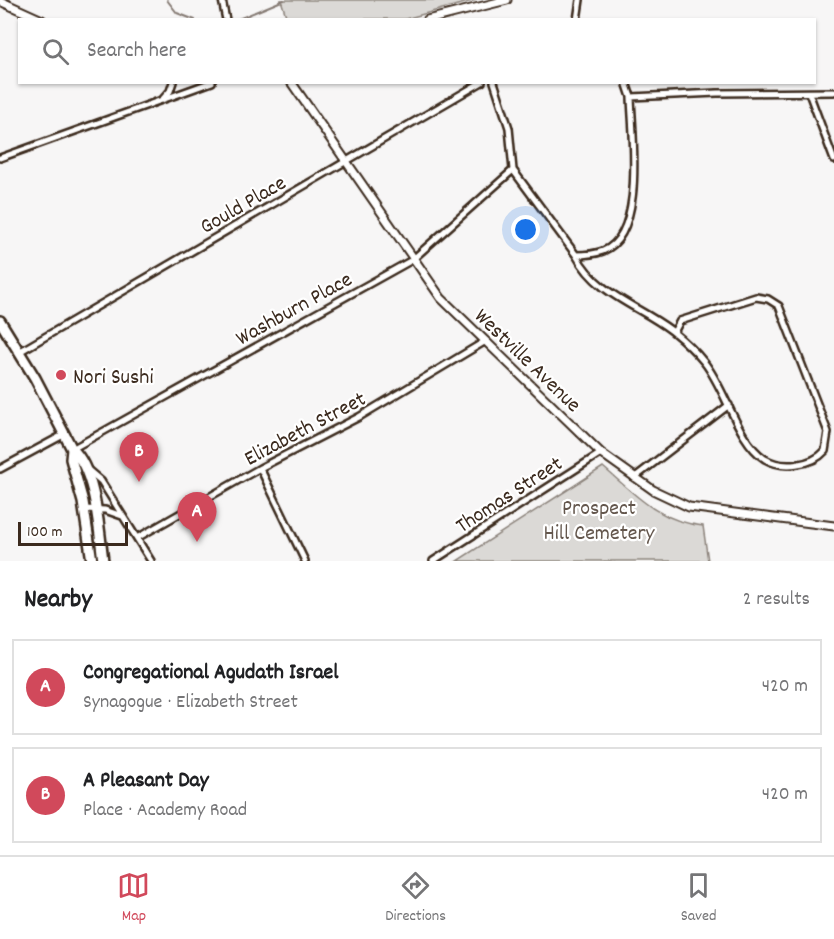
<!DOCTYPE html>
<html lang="en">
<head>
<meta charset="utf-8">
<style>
  :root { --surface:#fff; --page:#f6f6f6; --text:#202124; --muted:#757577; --line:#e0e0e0; --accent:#d1495b }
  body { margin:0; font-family:Dekko,sans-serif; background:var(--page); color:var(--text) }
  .scale { position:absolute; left:18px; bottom:15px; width:110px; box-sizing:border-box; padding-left:6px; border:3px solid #3b2a1e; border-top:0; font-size:16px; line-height:21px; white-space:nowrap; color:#3b2a1e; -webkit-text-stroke:4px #fff; paint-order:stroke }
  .you { position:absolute; left:526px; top:230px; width:21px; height:21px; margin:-15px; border:4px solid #fff; border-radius:50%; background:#1a73e8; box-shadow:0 0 0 9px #1a73e833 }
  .badge { display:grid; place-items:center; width:39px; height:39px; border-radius:50%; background:var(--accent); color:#fff; font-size:20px; font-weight:700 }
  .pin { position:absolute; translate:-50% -50px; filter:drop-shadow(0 2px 3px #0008) }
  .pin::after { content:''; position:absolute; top:32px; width:21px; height:18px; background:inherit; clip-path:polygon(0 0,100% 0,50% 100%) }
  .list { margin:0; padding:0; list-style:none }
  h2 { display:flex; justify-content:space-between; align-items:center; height:78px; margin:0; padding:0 24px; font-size:26px }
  h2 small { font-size:20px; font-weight:400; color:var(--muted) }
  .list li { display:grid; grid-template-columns:39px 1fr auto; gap:18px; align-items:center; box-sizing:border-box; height:96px; margin:0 12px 12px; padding:0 12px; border:2px solid var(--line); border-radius:0px }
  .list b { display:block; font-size:22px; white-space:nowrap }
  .list p { margin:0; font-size:20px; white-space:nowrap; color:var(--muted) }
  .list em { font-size:20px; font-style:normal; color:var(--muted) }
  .icon { flex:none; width:33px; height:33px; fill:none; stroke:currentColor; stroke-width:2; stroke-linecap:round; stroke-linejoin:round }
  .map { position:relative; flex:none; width:834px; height:561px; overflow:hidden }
  .search { position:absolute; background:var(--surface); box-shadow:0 2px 4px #0004; left:18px; right:18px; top:18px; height:66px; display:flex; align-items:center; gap:15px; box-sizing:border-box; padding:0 21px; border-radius:0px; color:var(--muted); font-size:22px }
  .sheet { height:294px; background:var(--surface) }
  nav { display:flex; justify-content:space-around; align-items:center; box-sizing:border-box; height:84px; border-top:2px solid var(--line); background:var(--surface); font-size:16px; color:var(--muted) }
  nav a { display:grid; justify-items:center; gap:3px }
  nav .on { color:var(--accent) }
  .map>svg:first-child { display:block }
  .green { fill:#dbd9d6; stroke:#8b827a; stroke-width:1.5 }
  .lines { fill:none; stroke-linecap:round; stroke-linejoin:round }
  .stream { stroke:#847972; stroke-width:2 }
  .minor-casing { stroke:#3b2a1e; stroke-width:10 }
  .tertiary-casing { stroke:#3b2a1e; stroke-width:11 }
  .primary-casing { stroke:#3b2a1e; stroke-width:14 }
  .minor { stroke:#fff; stroke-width:5 }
  .tertiary { stroke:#fff; stroke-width:7 }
  .primary { stroke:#fff; stroke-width:9 }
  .poi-dot { fill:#d1495b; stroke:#fff; stroke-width:2 }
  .labels { text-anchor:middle; stroke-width:4.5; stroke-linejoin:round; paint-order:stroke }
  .street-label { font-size:22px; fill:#3b2a1e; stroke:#fff }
  .poi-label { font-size:22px; fill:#3b2a1e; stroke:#fff; text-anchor:start }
  .park-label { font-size:22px; fill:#63564c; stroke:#fff }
</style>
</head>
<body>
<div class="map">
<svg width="834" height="561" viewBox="0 0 834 561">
  <rect width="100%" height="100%" fill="#f7f6f6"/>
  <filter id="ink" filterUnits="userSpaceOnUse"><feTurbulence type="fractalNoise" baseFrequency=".0167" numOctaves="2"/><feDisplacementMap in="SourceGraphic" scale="12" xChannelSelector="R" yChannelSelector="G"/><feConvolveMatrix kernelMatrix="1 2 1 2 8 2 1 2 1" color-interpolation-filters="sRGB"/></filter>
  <g filter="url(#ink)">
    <!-- green -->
    <path class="green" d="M 281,0 L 476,0 L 405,19 L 287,19 Z
      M 603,467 C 636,495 657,521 703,526 L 708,561 L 457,561 Z"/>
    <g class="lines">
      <!-- stream -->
      <path class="stream" d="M 167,0 L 177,13 L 195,20
        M 236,20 L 284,0"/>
      <!-- minor casing -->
      <g class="minor-casing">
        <path id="minor" d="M 222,0 L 226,20
          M 577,20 L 580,0
          M 494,82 L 509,128 L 513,170 L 576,255 C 585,255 595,254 603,251 C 646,235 632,134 631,97 L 626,82
          M 809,93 L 834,160
          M 631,97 L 717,93 L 834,92
          M 162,100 L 170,91 L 173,82
          M 0,158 L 212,82
          M 576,255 C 597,295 638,305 672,331 C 682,339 696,352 704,362 C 726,389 737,441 765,459 C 782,469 812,466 825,451 L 828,432 L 779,306 L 768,299 L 756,297 L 680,321 L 674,332
          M 19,352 L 482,82
          M 72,449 L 412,260 L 513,170
          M 260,468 L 305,561
          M 0,469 L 65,434
          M 88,470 L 101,481 L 151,561
          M 634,478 L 729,405
          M 84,509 L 105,510 L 122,516
          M 137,538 L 260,468 L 359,417 L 484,342
          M 433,561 L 601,453"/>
      </g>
      <!-- tertiary casing -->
      <g class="tertiary-casing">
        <path id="tertiary" d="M 0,1 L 42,20
          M 427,20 L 507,0
          M 291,82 L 441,298 L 601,453 L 653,490 L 689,507 L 834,526"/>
      </g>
      <!-- primary casing -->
      <g class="primary-casing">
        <path id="primary" d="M 0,321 L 35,378 L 72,449 C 96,470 99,531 103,561
          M 72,449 L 71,459 L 83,502 L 92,561"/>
      </g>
      <!-- minor -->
      <use href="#minor" class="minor"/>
      <!-- tertiary -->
      <use href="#tertiary" class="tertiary"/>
      <!-- primary -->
      <use href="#primary" class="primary"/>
    </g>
  </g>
  <!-- markers -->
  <circle class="poi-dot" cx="61" cy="375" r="6"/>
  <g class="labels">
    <!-- street labels -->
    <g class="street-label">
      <text transform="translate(242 203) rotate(-30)" y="8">Gould Place</text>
      <text transform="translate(293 307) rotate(-29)" y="8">Washburn Place</text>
      <text transform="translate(529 359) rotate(44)" y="8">Westville Avenue</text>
      <text transform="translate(304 427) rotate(-28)" y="8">Elizabeth Street</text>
      <text transform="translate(508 493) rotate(-33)" y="8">Thomas Street</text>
    </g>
    <!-- poi labels -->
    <g class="poi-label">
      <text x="73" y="383">Nori Sushi</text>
    </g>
    <!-- park labels -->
    <g class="park-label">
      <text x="599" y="514">Prospect<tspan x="599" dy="25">Hill Cemetery</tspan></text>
    </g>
  </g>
</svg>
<div class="scale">100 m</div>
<div class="you"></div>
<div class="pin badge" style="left:197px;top:542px">A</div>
<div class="pin badge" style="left:139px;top:482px">B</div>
<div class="search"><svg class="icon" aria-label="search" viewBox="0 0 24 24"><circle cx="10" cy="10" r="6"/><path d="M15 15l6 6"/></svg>Search here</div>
</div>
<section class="sheet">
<h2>Nearby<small>2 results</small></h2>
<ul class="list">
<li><span class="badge">A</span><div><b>Congregational Agudath Israel</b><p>Synagogue · Elizabeth Street</p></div><em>420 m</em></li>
<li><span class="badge">B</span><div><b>A Pleasant Day</b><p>Place · Academy Road</p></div><em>420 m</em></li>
</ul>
</section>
<nav>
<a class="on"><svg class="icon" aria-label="map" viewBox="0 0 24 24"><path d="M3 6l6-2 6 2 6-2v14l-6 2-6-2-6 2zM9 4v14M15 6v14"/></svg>Map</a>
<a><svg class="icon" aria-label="directions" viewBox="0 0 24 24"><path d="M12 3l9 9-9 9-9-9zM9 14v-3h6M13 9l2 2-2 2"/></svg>Directions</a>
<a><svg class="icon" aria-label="saved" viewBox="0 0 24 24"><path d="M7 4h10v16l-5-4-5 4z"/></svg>Saved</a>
</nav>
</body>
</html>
